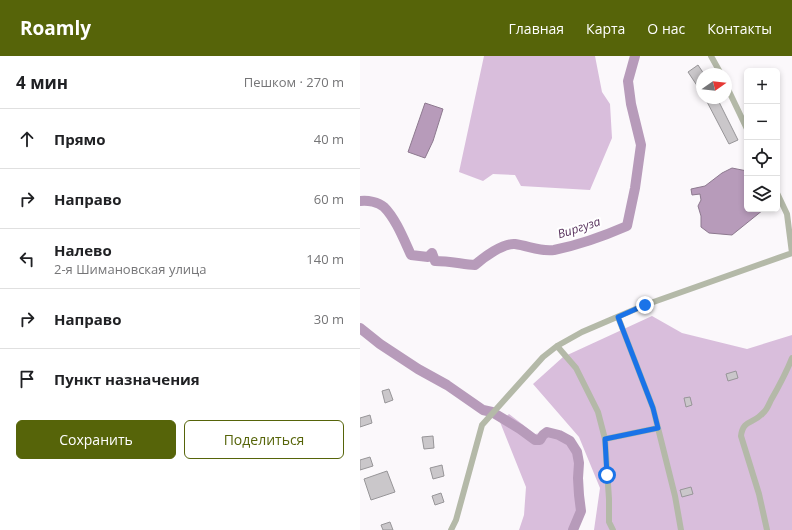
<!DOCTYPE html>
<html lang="ru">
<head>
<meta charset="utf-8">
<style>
  :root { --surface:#fff; --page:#f2f2f2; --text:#202124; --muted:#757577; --line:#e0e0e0; --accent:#566409 }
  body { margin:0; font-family:"Open Sans",sans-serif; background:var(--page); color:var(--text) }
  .controls { position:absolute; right:12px; top:12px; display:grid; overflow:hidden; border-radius:6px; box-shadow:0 2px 6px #0003 }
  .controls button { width:36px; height:36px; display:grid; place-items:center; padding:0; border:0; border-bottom:1px solid var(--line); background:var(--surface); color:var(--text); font:20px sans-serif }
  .compass { position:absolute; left:336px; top:12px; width:36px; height:36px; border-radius:50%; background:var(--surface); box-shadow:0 2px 6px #0003; rotate:76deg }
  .stop { position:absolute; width:12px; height:12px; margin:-9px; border:3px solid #1a73e8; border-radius:50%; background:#fff }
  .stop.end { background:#1a73e8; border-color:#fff; box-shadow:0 1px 4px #0008 }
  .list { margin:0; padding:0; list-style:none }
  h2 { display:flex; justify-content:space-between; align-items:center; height:52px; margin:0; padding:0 16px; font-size:17px }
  h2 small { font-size:13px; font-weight:400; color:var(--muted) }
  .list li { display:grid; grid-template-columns:26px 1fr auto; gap:12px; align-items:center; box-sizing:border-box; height:60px; padding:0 16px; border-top:1px solid var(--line) }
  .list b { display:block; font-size:15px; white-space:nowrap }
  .list p { margin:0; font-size:13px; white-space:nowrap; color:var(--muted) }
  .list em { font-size:13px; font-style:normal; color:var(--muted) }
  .actions { display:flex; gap:8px; padding:12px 16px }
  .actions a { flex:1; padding:9px 0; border:1px solid var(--accent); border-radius:6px; text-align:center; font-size:14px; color:var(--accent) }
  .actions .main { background:var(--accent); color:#fff }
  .icon { flex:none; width:22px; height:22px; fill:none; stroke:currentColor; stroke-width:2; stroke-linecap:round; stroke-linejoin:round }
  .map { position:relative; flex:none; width:432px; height:474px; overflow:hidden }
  header { display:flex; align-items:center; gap:24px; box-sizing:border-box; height:56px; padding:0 20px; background:var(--accent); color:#fff }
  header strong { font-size:19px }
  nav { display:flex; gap:22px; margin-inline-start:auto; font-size:14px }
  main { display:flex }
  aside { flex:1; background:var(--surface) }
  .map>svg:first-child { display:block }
  .green { fill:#d9bedc }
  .water { fill:#b79bba; stroke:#8d798f }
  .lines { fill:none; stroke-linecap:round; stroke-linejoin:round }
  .river { stroke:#b79bba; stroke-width:10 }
  .building { fill:#cac7ca; stroke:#979598 }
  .minor { stroke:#b4b9a8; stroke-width:6 }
  .route { stroke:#1a73e8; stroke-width:5 }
  .labels { text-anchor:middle; stroke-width:4; stroke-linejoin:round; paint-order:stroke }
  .water-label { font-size:12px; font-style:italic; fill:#58325d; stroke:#fff }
</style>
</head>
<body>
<header>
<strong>Roamly</strong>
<nav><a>Главная</a><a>Карта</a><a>О нас</a><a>Контакты</a></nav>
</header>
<main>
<aside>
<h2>4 мин<small>Пешком · 270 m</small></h2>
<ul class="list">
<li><svg class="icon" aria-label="ahead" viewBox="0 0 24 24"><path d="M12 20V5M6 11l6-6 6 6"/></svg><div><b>Прямо</b></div><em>40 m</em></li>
<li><svg class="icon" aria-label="right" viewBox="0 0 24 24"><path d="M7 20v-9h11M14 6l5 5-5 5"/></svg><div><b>Направо</b></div><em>60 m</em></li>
<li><svg class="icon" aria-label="left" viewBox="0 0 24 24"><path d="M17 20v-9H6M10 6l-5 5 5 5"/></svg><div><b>Налево</b><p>2-я Шимановская улица</p></div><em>140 m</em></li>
<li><svg class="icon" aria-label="right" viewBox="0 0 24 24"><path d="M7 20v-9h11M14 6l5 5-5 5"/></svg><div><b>Направо</b></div><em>30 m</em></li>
<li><svg class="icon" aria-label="arrive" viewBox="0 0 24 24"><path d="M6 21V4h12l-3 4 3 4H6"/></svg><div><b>Пункт назначения</b></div></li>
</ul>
<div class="actions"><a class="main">Сохранить</a><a>Поделиться</a></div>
</aside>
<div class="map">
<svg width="432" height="474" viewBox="0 0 432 474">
  <rect width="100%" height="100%" fill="#fbf8fb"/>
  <!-- green -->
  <path class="green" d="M 124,0 L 235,0 L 242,36 L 250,48 L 252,82 L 230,134 L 161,130 L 155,119 L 133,118 L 123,125 L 99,116 Z
    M 292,260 L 322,277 L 387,293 L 432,279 L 432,474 L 234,474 L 240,432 L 219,381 L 173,328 L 203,301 Z
    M 149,358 L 175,378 L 187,376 L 199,379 L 210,385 L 217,396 L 219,407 L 218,422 L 219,439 L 221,455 L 213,474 L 159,474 L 164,459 L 166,431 L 140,366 Z"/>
  <!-- water -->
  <path class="water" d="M 65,47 L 83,53 L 73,85 L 65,102 L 48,96 Z
    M 372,112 L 387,115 L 387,153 L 403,154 L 372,179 L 349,177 L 341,171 L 341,160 L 338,150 L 341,144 L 340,138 L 332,139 L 331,133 L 345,130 L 362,117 Z"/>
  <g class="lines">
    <!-- river -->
    <path class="river" d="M 0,145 C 8,144 18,146 24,151 C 36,163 44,184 51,199 L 68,201 L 72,197 L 75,205 C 89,205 102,208 115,209 C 124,201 143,187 155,188 C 169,190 181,196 194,194 C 219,189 244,180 267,170 L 275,132 L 281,89 L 271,48 L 268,25 L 275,0
      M 0,272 L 20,288 L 58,313 L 87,329 L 123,354 L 132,356 L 160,373 L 175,384 L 180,384 L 183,379 L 187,376 L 199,379 L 210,385 L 217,396 L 219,407 L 218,422 L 219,439 L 221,455 L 213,474"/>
  </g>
  <!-- building -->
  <path class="building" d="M 338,9 L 344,18 L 342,18 L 342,28 L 338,31 L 328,16 Z
    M 345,42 L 357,42 L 378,84 L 369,88 Z
    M 376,315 L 378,322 L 368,325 L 366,318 Z
    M 29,333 L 33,344 L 25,347 L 22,335 Z
    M 330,341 L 332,349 L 326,351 L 324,342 Z
    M 10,359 L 12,367 L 0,371 L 0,362 Z
    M 73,380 L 74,392 L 64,393 L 62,381 Z
    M 10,401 L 13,410 L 0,414 L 0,404 Z
    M 82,409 L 84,420 L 73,423 L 70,412 Z
    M 27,415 L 35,436 L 11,444 L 4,423 Z
    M 331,431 L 333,438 L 322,441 L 320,434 Z
    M 81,437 L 84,446 L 75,449 L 72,440 Z
    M 30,466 L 33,474 L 23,474 L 21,469 Z"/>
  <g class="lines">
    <!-- minor -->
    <path class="minor" d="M 351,0 L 361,18
      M 366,29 L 387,73
      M 417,137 L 427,158 L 432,197
      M 258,261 L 293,352 L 315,440 L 321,474
      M 197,290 L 216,312 L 238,356 L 245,383 L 249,443 L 249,466 L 253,474
      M 245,383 L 298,372
      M 91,474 L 96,464 L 122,369 L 183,301 L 197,290 L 222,276 L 285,249 L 432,197
      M 407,474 L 399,438 L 381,380 C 383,363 394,368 403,357 C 407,354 409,348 411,344 C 419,330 426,317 432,302"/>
  </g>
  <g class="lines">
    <!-- route -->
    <path class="route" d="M 247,419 L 245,383 L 298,372 L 293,352 L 258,261 L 285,249"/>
  </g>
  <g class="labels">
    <!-- water labels -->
    <g class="water-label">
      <text transform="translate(219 172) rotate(-18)" y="4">Виргуза</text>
    </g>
  </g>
</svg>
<div class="controls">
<button>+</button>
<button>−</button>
<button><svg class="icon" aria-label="locate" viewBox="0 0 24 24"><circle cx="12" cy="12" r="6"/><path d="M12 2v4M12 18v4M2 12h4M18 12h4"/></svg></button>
<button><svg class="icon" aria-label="layers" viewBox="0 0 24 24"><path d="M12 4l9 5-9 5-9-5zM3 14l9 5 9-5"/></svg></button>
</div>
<svg class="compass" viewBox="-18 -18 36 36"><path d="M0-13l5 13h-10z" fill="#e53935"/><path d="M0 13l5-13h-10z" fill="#757577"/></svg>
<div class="stop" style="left:247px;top:419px"></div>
<div class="stop end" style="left:285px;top:249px"></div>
</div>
</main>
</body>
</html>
